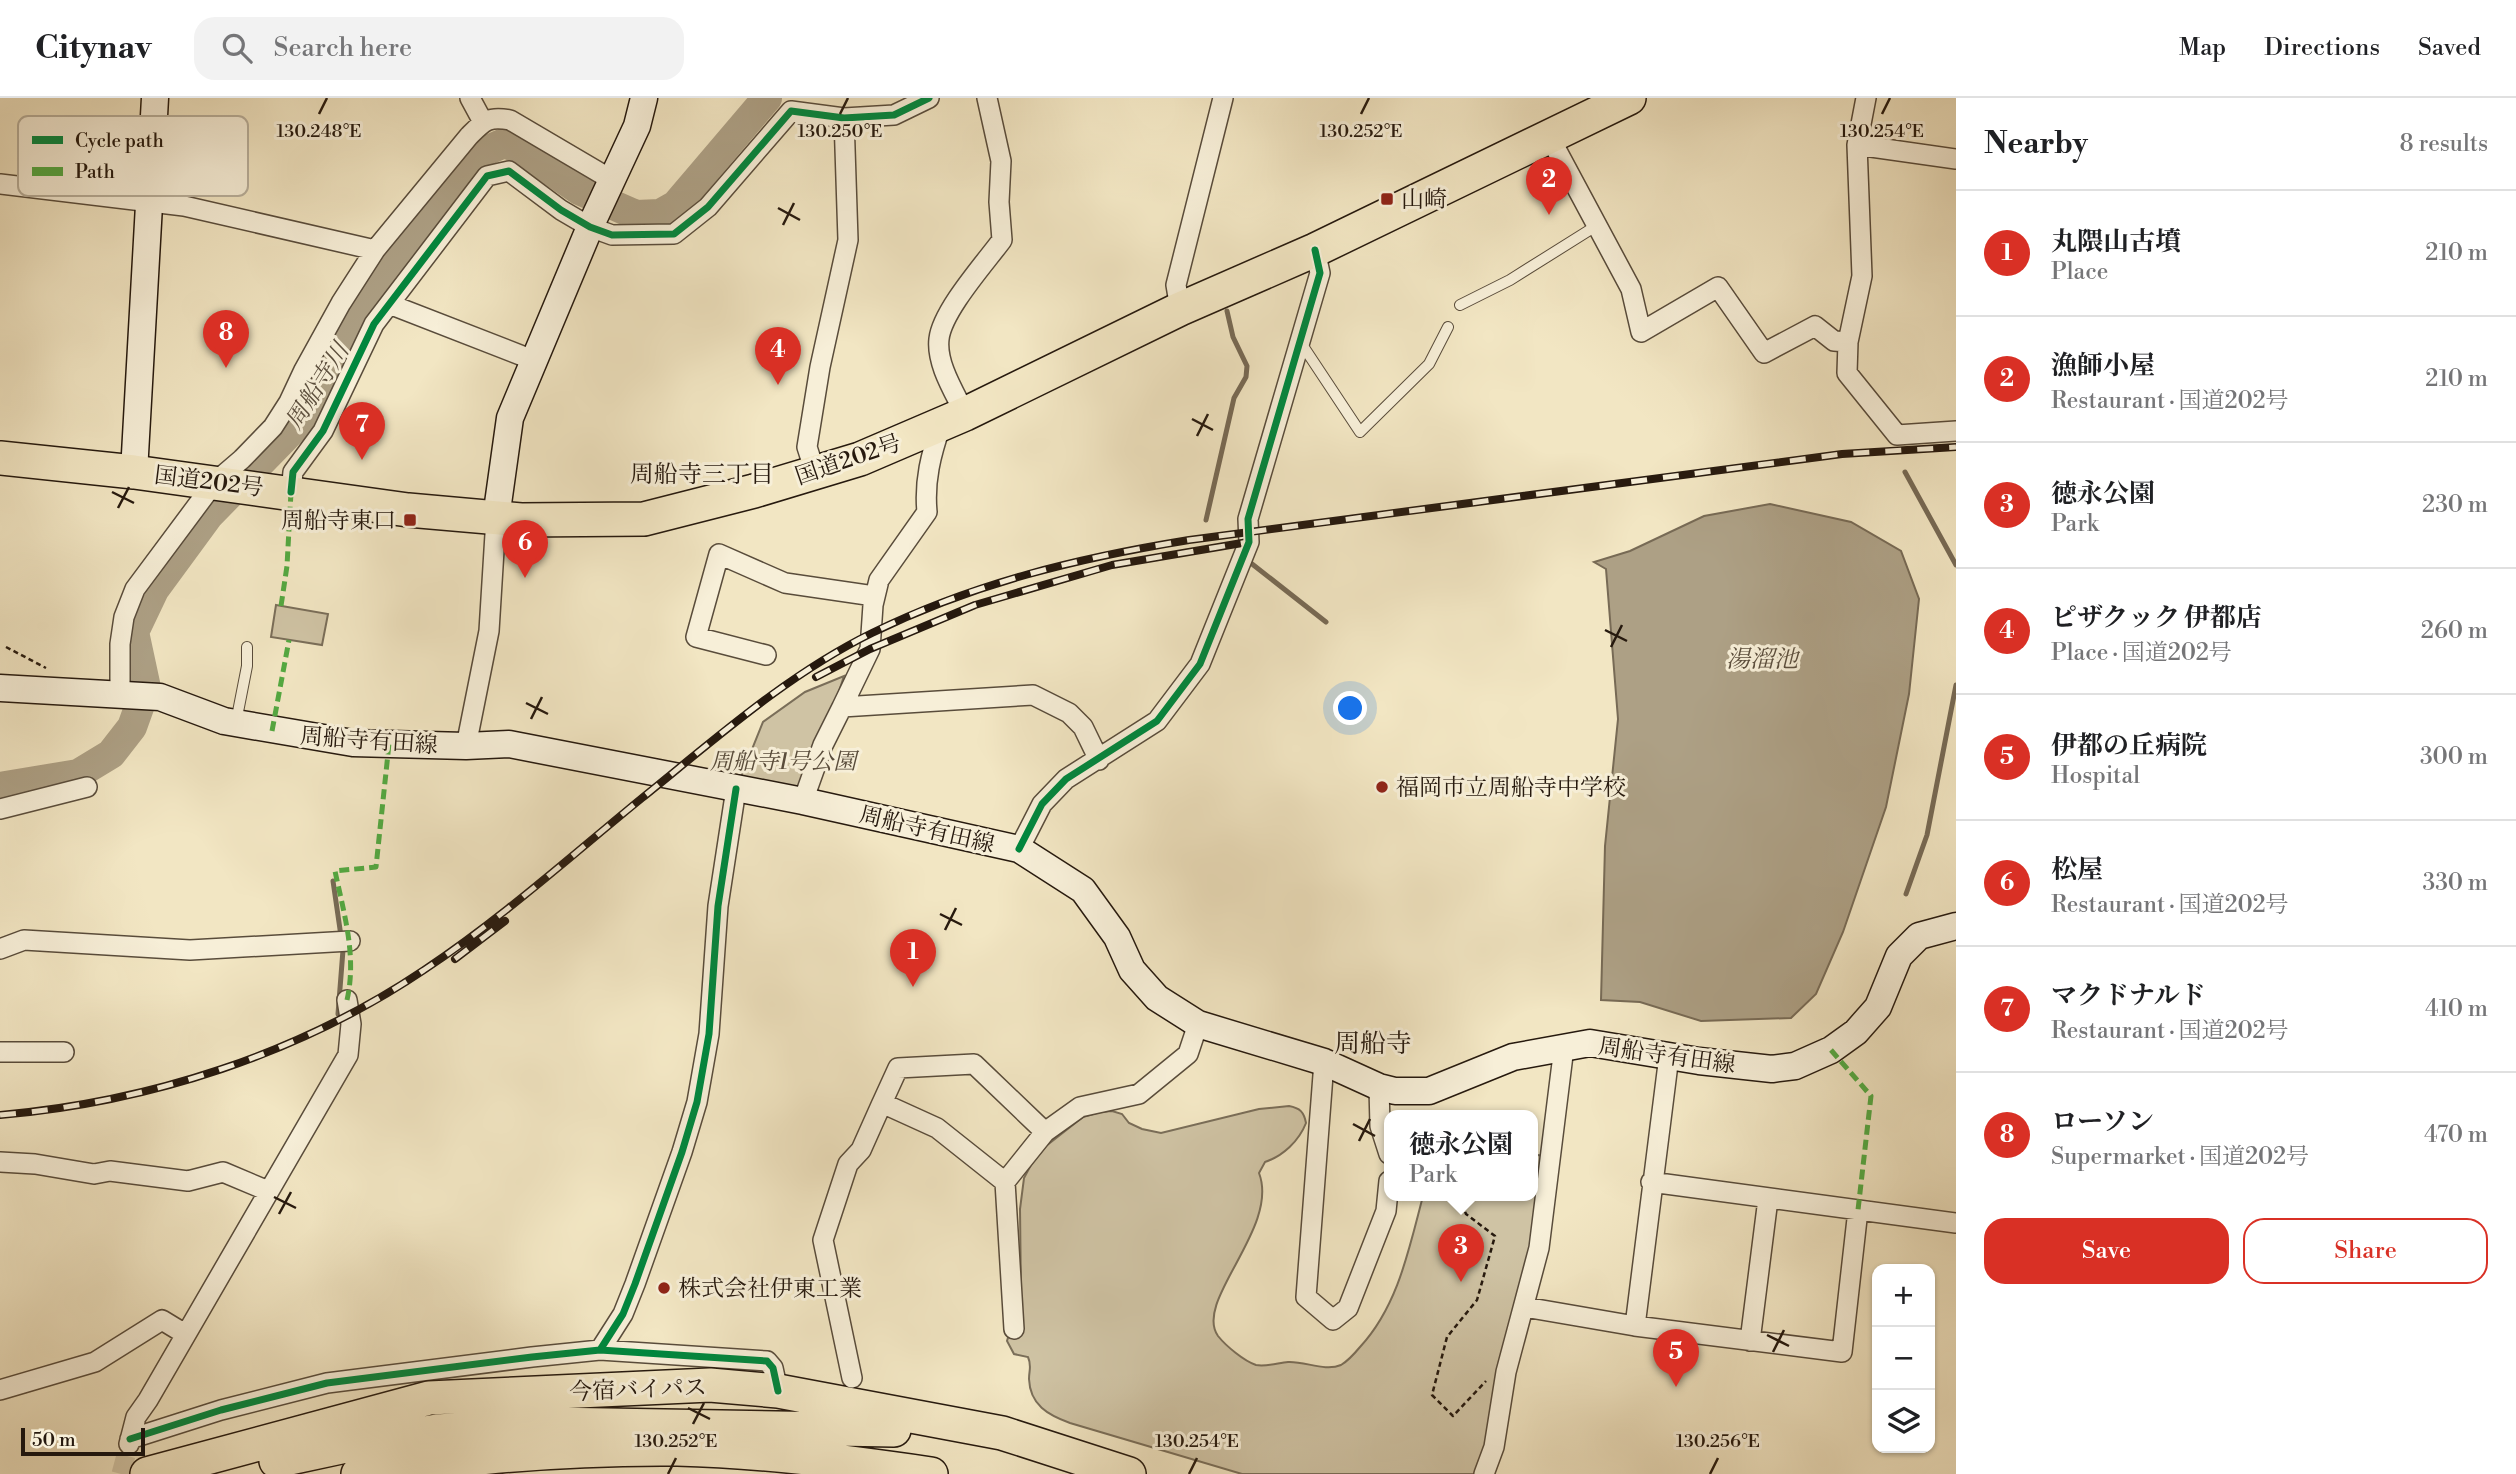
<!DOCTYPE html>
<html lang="en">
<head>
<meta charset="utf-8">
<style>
  :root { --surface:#fff; --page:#f2f2f2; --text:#202124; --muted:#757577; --line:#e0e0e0; --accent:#d93025 }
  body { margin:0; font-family:"Libre Bodoni","Noto Serif JP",serif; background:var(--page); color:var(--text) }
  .controls { position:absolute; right:21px; bottom:21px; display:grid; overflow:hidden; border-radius:14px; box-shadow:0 2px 5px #0004 }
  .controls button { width:63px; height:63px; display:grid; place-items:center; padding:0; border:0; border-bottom:2px solid var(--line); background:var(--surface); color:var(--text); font:35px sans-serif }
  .scale { position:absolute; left:21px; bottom:18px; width:124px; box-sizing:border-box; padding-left:7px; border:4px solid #26190e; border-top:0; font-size:19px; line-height:24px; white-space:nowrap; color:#26190e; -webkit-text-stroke:5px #f7efd8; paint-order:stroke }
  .you { position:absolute; left:1351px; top:611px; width:24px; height:24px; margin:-18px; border:5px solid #fff; border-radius:50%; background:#1a73e8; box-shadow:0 0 0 10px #1a73e833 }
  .badge { display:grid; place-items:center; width:46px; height:46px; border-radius:50%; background:var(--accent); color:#fff; font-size:23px; font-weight:700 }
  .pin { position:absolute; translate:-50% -58px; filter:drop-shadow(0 2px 4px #0008) }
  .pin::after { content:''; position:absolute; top:37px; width:24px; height:21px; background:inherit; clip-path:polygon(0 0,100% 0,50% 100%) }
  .popup { position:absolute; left:1384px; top:1012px; width:154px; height:91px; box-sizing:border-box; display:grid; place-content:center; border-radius:14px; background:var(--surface); filter:drop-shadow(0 2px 5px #0005); font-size:23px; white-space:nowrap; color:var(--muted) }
  .popup b { font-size:26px; color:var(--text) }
  .popup::after { content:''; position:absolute; left:50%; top:100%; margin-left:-14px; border:14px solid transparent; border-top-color:var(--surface) }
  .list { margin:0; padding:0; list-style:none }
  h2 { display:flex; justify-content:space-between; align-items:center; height:91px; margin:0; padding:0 28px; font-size:30px }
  h2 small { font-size:23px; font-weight:400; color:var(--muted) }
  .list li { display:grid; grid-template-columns:46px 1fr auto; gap:21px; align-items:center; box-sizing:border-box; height:126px; padding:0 28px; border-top:2px solid var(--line) }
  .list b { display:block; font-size:26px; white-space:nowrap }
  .list p { margin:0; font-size:23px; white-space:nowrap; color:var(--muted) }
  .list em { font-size:23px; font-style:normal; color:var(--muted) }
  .actions { display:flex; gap:14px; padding:21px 28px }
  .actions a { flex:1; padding:16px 0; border:2px solid var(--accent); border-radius:21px; text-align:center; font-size:24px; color:var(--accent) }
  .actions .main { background:var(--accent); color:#fff }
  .icon { flex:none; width:38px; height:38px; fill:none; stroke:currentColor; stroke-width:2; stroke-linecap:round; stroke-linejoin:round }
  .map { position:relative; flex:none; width:1956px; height:1376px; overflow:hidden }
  header { display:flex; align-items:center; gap:42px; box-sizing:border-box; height:98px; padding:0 35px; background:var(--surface); border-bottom:2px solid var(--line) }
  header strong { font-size:33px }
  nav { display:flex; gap:38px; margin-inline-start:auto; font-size:24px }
  .search { width:490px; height:63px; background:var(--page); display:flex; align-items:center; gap:18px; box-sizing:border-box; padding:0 24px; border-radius:21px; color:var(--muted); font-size:26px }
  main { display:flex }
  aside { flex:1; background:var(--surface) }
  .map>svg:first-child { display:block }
  .green { fill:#cfc3a4; stroke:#7a6e59; stroke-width:2 }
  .water { fill:#ada085; stroke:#776a55; stroke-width:2 }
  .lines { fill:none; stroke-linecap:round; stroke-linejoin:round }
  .stream { stroke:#776a55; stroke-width:5 }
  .river { stroke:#ada085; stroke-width:30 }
  .street-tunnel { stroke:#d3c7a8; stroke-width:19; stroke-dasharray:19 10; stroke-linecap:butt }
  .lane-casing { stroke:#594c3b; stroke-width:12 }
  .street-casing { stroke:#594c3b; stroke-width:22 }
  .secondary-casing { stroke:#26190e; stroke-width:29 }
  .highway-casing { stroke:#26190e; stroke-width:36 }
  .path { stroke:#26190e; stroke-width:2.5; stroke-dasharray:5 3.5; stroke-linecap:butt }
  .lane { stroke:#f7efd8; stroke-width:10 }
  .street { stroke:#f7efd8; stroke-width:19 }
  .secondary { stroke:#f7efd8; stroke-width:26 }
  .highway { stroke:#f2e6c3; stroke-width:33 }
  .rail-casing { stroke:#26190e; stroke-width:8 }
  .rail { stroke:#f7efd8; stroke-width:5; stroke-dasharray:16; stroke-linecap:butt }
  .quiet { stroke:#53a941; stroke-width:5; stroke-dasharray:10 5; stroke-linecap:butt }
  .cycleway-casing { stroke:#f7efd8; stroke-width:11 }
  .cycleway { stroke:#00873e; stroke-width:7 }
  .ticks { fill:none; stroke:#26190e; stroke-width:2.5 }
  .poi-dot { fill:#8f2418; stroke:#f7efd8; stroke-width:2.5 }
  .labels { text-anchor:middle; stroke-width:6; stroke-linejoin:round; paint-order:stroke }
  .poi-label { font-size:23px; fill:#26190e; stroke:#f7efd8; text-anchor:start }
  .street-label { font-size:23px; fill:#26190e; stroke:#f7efd8 }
  .park-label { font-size:23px; font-style:italic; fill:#594c3b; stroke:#f7efd8 }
  .water-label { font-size:24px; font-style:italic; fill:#5c4f3e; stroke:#f7efd8 }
  .neighbourhood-label { font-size:24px; fill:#26190e; stroke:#f7efd8 }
  .quarter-label { font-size:26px; fill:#26190e; stroke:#f7efd8 }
  .key { fill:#f7efd8; stroke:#b8af9b; stroke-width:2 }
  .key-label { font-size:19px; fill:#26190e }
  .ticks-label { font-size:18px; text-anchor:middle; fill:#26190e; stroke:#f7efd8; stroke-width:6; stroke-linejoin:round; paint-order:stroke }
</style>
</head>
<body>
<header>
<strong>Citynav</strong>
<div class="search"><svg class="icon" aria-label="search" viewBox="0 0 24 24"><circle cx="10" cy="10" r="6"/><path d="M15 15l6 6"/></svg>Search here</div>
<nav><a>Map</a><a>Directions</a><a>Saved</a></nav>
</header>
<main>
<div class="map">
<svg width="1956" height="1376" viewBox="0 0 1956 1376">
  <rect width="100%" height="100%" fill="#f2e6c3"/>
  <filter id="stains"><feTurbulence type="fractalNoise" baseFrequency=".00286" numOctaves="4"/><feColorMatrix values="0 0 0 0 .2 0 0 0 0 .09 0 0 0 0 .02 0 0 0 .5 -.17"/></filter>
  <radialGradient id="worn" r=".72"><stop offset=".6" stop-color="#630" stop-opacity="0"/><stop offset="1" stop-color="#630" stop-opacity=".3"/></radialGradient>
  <!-- green -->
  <path class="green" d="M 276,507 L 328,516 L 322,547 L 271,539 Z
    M 844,578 L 803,703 L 736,691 L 763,624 L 805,594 Z
    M 1289,1008 C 1300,1010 1304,1014 1306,1025 C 1299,1043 1283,1058 1265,1064 L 1259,1075 C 1280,1130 1193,1203 1218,1238 C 1226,1248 1244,1263 1256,1267 C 1266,1269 1278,1265 1288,1264 C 1305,1263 1325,1274 1341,1267 C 1348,1263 1355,1255 1360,1249 C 1398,1208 1409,1151 1423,1098 L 1533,1098 L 1533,1056 L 1543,1058 L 1534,1140 L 1479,1376 L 1242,1376 L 1070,1325 C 1048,1317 1030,1307 1029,1281 C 1029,1272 1032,1268 1028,1259 L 1014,1256 L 1007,1243 L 1021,1197 L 1020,1111 L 1024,1080 L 1032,1065 L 1046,1048 L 1083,1019 L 1100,1014 L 1112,1013 L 1122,1016 L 1129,1025 L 1142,1031 L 1161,1035 L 1259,1011 Z"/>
  <!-- water -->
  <path class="water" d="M 1770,406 L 1851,424 L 1901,453 L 1919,501 L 1909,596 L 1886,709 L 1843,834 L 1816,896 L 1791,920 L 1701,923 L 1640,904 L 1601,902 L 1605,748 L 1618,621 L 1606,471 L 1594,464 L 1630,453 L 1704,418 Z"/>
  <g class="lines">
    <!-- stream -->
    <path class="stream" d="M 1905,374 L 1956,467
      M 1206,422 L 1234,300 L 1246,279 L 1247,268 L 1233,239 L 1227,213
      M 1247,462 L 1326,524
      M 333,783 L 343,852 L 338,916
      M 1906,796 L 1927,737 L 1956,587"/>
    <!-- river -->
    <path class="river" d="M 0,689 L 78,676 L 111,656 L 132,629 L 146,590 L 134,534 L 154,492 L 209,417 L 298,326 L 372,197 L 479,56 L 504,45 L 520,51 L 579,92 L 636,117 L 660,116 L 676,107 L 767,0"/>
    <!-- street-tunnel -->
    <path class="street-tunnel" d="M 121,1376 L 129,1346"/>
    <!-- lane casing -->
    <g class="lane-casing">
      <path id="lane" d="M 1460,207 L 1510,182 L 1596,128
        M 1301,245 L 1360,334 L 1429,266 L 1448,229
        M 236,624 L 247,568 L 247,549"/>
    </g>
    <!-- street casing -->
    <g class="street-casing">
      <path id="street" d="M 470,0 L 483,24
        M 1866,0 L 1857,47 L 1956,61
        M 1549,38 L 1631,191 L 1641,234 L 1718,189 L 1764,255 L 1815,228 L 1834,243 L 1848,244
        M 1857,47 L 1862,178 L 1848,244 L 1847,275 L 1897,337 L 1956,333
        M 0,86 L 184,108 L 375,152
        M 389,206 L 533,262
        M 1180,211 L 1176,187 L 1223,0
        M 965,316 C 955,295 936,266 939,241 C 942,213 985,165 1002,142 L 999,104 L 1001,63 L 987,0
        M 815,374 L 807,349 L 820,269 L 848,142 L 844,20
        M 291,394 L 293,374 L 323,333 L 374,226 L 487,78 L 509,73 L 561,112 L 590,129 L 612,137 L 674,136 L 708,109 L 791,13 L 844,20 L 894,17 L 929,0
        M 766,557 L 696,539 L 719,456 L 785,485 L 874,498
        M 120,596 L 120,546 L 124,519 L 135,491 L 214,385 L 242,361 L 273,329 L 289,304 L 304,272 L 341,205 L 375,152 L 469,38 C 484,23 488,18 510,22 L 612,82
        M 842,609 L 870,551 L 873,507 L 879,482 L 927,414 C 924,383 931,356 941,327
        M 466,648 L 489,533 L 496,420
        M 803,703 L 823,647 L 842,609 L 1033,597 L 1069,615 L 1083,629 L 1099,662
        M 0,711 L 87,689
        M 1019,751 L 1042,706 L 1066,681 L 1157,623 L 1200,566 L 1249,444 L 1248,421 L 1320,175 L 1315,152
        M 0,851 L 24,842 L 190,852 L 350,843
        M 0,954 L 64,954
        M 1324,964 L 1306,1199 L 1333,1222 L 1348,1210 L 1386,1113 L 1389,1083
        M 1379,989 L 1380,1028 L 1389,1056
        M 0,1064 L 35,1066 L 94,1076 L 110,1073 L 188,1083 L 223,1074 L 268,1093
        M 1005,1084 L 937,1030 L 882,1005 L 898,970 L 974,966 L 1045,1034
        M 1651,1084 L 1956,1125
        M 1525,1209 L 1635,1228 L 1842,1254 L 1858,1112
        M 1635,1228 L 1669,958
        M 1014,1231 L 1005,1084 L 1045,1034 L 1080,1009 L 1139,996 L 1188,956 L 1198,926
        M 1750,1243 L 1768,1101
        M 600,1252 L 623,1216 L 635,1186 L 682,1054 L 697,1004 L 709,936 L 718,808 L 736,691
        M 852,1280 L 823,1142 L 848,1066 L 861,1052 L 882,1005
        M 0,1292 L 95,1264 L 162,1222 L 185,1236
        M 130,1341 L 221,1312 L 327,1285 L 532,1259 L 600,1252 L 767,1263 L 773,1270 L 778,1293
        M 129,1346 L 136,1319 L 148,1302 L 348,957 L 351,926 L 347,902
        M 1484,1376 L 1494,1349 L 1506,1274 L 1539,1150 L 1564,949"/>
    </g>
    <!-- secondary casing -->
    <g class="secondary-casing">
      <path id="secondary" d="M 134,374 L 155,0
        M 496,420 L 510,320 L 590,129 L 637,28 L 644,0
        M 0,590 L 160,599 L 224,623 L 353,645 L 466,648 L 509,646 L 803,703 L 1019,751 L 1083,792 L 1117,839 L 1132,872 L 1157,900 L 1198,926 L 1324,964 L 1379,989 L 1395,993 L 1429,993 L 1513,959 L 1590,945 L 1699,963 L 1772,971 L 1795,968 L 1831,952 L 1856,934 L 1878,909 L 1899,858 L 1919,838 L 1956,828"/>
    </g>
    <!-- highway casing -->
    <g class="highway-casing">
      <path id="highway" d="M 0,360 L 134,374 L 408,412 L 521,422 L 644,421 L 754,393 L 860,361 L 965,316 L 1180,211 L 1315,152 L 1629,0
        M 276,1363 L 341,1349 L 437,1333 L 550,1326 L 894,1332
        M 147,1376 L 429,1300 L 710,1287 L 778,1293 L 1002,1335 L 1129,1376
        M 358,1376 C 463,1359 569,1350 677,1351 C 762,1353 847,1364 931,1376"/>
    </g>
    <!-- path -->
    <path class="path" d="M 6,549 L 46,570
      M 1459,1098 L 1466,1116 L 1495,1138 L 1477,1202 L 1447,1239 L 1432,1297 L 1453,1318 L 1486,1283"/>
    <!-- lane -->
    <use href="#lane" class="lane"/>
    <!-- street -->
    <use href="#street" class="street"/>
    <!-- secondary -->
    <use href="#secondary" class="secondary"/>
    <!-- highway -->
    <use href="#highway" class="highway"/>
    <!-- rail casing -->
    <g class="rail-casing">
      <path id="rail" d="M 816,579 L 870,551 L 975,507 L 1112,467 L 1248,444
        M 455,861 L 505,823
        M 0,1017 C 150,1004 299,956 424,872 C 501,821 571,758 642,700 C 714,642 788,576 872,535 C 974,485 1078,460 1189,442 L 1842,356 L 1956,349"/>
    </g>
    <!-- rail -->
    <use href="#rail" class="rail"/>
    <!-- quiet -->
    <path class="quiet" d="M 281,508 L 287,468 L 291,394
      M 272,633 L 289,542
      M 347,902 C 357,858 344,816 335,773 L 376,769 L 389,646
      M 1831,952 L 1871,998 L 1858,1112"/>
    <!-- cycleway casing -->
    <g class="cycleway-casing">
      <path id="cycleway" d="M 291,394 L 293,374 L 323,333 L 374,226 L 487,78 L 509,73 L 561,112 L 590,129 L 612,137 L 674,136 L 708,109 L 791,13 L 844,20 L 894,17 L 929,0
        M 1019,751 L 1042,706 L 1066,681 L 1157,623 L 1200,566 L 1249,444 L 1248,421 L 1320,175 L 1315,152
        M 600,1252 L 623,1216 L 635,1186 L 682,1054 L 697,1004 L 709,936 L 718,808 L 736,691
        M 130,1341 L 221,1312 L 327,1285 L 532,1259 L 600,1252 L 767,1263 L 773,1270 L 778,1293"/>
    </g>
    <!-- cycleway -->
    <use href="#cycleway" class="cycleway"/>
  </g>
  <!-- ticks -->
  <path class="ticks" d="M 319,16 L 327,0M 840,16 L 848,0M 1361,16 L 1369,0M 1882,16 L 1890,0M 778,110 L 800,122M 783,127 L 794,105M 1192,321 L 1213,332M 1197,338 L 1208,316M 112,394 L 134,405M 118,410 L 129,389M 1605,532 L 1627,543M 1611,549 L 1622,527M 526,605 L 548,616M 531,621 L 542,599M 940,816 L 962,827M 945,832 L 956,810M 1353,1026 L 1375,1038M 1359,1043 L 1370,1021M 274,1099 L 296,1110M 279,1116 L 291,1094M 1767,1237 L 1789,1248M 1773,1254 L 1784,1232M 688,1310 L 710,1321M 693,1326 L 704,1305M 668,1376 L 676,1360M 1189,1376 L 1197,1360M 1710,1376 L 1718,1360"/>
  <!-- markers -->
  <g class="poi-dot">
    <rect x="1380" y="94" width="14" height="14" rx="3.5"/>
    <rect x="403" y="415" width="14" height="14" rx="3.5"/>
    <circle cx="1382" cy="689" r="7"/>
    <circle cx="664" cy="1190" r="7"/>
  </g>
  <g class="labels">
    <!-- poi labels -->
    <g class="poi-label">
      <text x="1401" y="109">山崎</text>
      <text x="396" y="430" text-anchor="end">周船寺東口</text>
      <text x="1396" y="697">福岡市立周船寺中学校</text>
      <text x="678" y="1198">株式会社伊東工業</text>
    </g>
    <!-- street labels -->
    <g class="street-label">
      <text transform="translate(848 361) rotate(-19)" y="8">国道202号</text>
      <text transform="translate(209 383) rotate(7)" y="8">国道202号</text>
      <text transform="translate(369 642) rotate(4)" y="8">周船寺有田線</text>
      <text transform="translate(927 731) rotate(13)" y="8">周船寺有田線</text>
      <text transform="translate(1667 957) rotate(8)" y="8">周船寺有田線</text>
      <text transform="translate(638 1291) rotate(-2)" y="8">今宿バイパス</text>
    </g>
    <!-- park labels -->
    <g class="park-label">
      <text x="783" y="671">周船寺1号公園</text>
    </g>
    <!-- water labels -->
    <g class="water-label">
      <text transform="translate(317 288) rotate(-58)" y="8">周船寺川</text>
      <text x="1762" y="569">湯溜池</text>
    </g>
    <!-- neighbourhood labels -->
    <g class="neighbourhood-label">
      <text x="702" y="384">周船寺三丁目</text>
    </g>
    <!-- quarter labels -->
    <g class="quarter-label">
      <text x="1373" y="954">周船寺</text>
    </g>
  </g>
  <!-- legend -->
  <rect x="18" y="18" width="230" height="80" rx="10" class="key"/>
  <rect x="32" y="38" width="31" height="8" fill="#00873e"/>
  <rect x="32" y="69" width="31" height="9" fill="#53a941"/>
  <g class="key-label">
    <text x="75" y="49">Cycle path</text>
    <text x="75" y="80">Path</text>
  </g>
  <g class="ticks-label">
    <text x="319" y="39">130.248°E</text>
    <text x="840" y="39">130.250°E</text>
    <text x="1361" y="39">130.252°E</text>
    <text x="1882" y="39">130.254°E</text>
    <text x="676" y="1349">130.252°E</text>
    <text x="1197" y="1349">130.254°E</text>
    <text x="1718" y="1349">130.256°E</text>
  </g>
  <rect width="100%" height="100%" filter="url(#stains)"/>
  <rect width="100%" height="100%" fill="url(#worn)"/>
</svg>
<div class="controls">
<button>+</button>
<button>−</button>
<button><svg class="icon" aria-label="layers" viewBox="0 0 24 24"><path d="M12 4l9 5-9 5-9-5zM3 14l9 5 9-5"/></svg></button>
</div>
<div class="scale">50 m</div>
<div class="you"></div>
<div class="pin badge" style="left:913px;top:889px">1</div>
<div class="pin badge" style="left:1549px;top:117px">2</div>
<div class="pin badge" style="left:1461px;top:1184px">3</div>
<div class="popup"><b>徳永公園</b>Park</div>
<div class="pin badge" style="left:778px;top:287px">4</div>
<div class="pin badge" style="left:1676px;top:1289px">5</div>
<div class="pin badge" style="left:525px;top:480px">6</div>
<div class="pin badge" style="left:362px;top:362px">7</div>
<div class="pin badge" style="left:226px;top:270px">8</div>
</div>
<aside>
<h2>Nearby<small>8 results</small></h2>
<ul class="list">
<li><span class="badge">1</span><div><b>丸隈山古墳</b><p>Place</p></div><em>210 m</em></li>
<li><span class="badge">2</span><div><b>漁師小屋</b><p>Restaurant · 国道202号</p></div><em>210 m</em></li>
<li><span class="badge">3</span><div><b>徳永公園</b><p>Park</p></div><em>230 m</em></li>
<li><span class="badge">4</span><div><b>ピザクック 伊都店</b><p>Place · 国道202号</p></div><em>260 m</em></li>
<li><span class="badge">5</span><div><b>伊都の丘病院</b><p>Hospital</p></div><em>300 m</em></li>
<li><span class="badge">6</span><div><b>松屋</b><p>Restaurant · 国道202号</p></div><em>330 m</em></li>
<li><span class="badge">7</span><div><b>マクドナルド</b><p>Restaurant · 国道202号</p></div><em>410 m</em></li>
<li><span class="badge">8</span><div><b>ローソン</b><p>Supermarket · 国道202号</p></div><em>470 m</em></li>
</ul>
<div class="actions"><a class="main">Save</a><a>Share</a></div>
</aside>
</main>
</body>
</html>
